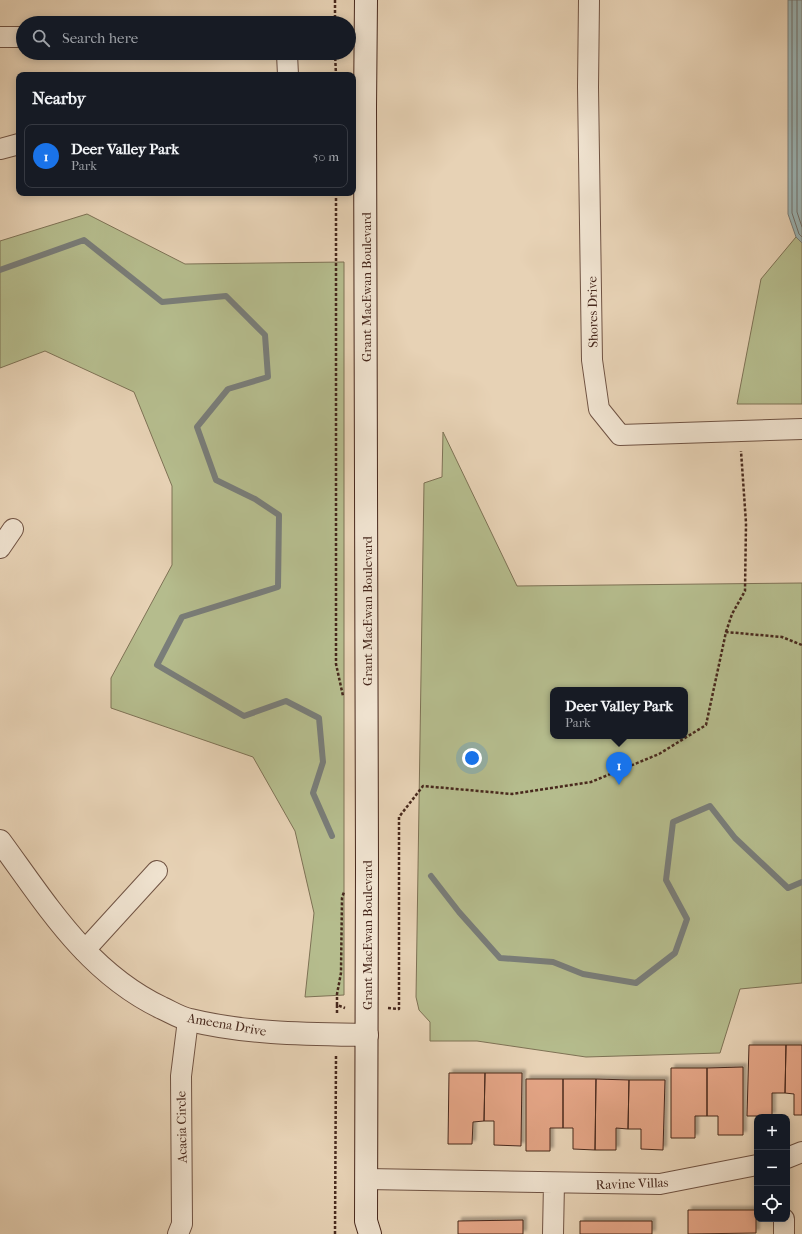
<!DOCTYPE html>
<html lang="en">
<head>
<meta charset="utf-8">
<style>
  :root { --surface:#171b24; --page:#242831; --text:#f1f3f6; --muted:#9ea1a6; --line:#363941; --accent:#1a73e8 }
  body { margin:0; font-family:"IM FELL French Canon",serif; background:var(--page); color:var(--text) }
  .controls { position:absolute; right:12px; bottom:12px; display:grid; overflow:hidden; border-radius:8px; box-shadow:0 2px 10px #0003 }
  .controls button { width:36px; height:36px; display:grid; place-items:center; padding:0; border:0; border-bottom:1px solid var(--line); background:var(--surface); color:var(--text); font:20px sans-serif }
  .you { position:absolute; left:472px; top:758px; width:14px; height:14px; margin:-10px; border:3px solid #fff; border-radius:50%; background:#1a73e8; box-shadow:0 0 0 6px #1a73e833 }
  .badge { display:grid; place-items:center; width:26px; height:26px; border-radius:50%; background:var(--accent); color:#fff; font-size:13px; font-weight:700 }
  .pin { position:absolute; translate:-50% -33px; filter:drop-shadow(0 1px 2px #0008) }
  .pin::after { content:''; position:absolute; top:21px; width:14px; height:12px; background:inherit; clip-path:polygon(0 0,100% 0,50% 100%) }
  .popup { position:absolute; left:550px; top:687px; width:138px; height:52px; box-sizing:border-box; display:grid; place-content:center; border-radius:8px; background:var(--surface); filter:drop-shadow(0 1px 3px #0005); font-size:13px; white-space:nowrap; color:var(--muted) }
  .popup b { font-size:15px; color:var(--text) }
  .popup::after { content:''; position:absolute; left:50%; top:100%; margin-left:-8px; border:8px solid transparent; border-top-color:var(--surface) }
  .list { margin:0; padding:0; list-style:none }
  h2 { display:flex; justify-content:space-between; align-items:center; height:52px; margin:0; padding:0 16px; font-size:17px }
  h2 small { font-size:13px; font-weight:400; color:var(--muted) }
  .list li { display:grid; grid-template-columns:26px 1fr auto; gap:12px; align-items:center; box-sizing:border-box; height:64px; margin:0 8px 8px; padding:0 8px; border:1px solid var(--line); border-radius:8px }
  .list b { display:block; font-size:15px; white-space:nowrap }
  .list p { margin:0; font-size:13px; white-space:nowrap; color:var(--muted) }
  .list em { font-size:13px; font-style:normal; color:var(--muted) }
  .icon { flex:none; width:22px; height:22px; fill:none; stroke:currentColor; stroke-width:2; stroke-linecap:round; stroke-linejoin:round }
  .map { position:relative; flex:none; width:802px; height:1234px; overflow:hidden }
  .search { position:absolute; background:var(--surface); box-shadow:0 2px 10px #0003; left:16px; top:16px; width:340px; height:44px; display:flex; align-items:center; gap:10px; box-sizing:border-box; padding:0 14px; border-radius:22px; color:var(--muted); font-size:15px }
  .panel { position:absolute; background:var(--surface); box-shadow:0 2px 10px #0003; left:16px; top:72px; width:340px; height:124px; border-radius:8px }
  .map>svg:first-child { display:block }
  .green { fill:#b5bc8d; stroke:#7e7255; fill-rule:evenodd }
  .water { fill:#9ab5b6; stroke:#797d79 }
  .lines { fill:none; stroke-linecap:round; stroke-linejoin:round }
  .shore { stroke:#716f6a; stroke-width:1 }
  .stream { stroke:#797d79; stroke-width:6 }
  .building { fill:#e3a485; stroke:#48291d; filter:url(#shadow) }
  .minor-casing { stroke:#705343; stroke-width:22 }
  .tertiary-casing { stroke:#705343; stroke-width:24 }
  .secondary-casing { stroke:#48291d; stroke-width:24 }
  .path { stroke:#48291d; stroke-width:2.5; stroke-dasharray:3 2; stroke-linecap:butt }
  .minor { stroke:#efe2cf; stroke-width:20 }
  .tertiary { stroke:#efe2cf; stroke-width:22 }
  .secondary { stroke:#efe2cf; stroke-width:22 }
  .labels { text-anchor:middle; stroke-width:4; stroke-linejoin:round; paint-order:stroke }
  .street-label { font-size:13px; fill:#48291d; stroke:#efe2cf }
</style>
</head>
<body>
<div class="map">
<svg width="802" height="1234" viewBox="0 0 802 1234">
  <defs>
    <filter id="shadow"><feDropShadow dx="3.5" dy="-3.5" stdDeviation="1" flood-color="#0004"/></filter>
  </defs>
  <rect width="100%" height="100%" fill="#e7d2b5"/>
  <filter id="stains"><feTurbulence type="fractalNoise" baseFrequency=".005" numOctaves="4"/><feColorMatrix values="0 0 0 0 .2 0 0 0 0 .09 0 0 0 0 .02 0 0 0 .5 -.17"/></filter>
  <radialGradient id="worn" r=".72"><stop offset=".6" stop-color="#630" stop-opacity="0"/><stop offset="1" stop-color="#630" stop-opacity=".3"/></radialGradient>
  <!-- green -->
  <path class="green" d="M 87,214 L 185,264 L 344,262 L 344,995 L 305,997 L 314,913 L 295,831 L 253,757 L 111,708 L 111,678 L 172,565 L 172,486 L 134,392 L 45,351 L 0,368 L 0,241 Z
    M 796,237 L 802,243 L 802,404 L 737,404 L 761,279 Z
    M 443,432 L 517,586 L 802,583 L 802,983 L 740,989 L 720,1053 L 586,1057 L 477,1041 L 430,1041 L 430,1022 L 419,1010 L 416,997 L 424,483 L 442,477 ZM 553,690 L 685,690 L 685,736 L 553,736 Z"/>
  <!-- water -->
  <path class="water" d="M 788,0 L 802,0 L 802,243 L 796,237 L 788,214 Z"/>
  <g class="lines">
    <!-- shore -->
    <path class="shore" d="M 792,0 L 792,213 L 799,234 L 802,237
      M 797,0 L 797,212 L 802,227"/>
    <!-- stream -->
    <path class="stream" d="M 0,270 L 84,240 L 162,302 L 226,296 L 265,335 L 268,377 L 228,389 L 197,427 L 216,480 L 255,499 L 279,515 L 278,587 L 182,617 L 157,665 L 244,716 L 286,701 L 319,718 L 323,762 L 313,793 L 332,836
      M 431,876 L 459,912 L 500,958 L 553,962 L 583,974 L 636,983 L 675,953 L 687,919 L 666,880 L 673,822 L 710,806 L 735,838 L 788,888 L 802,882"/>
  </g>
  <!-- building -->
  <path class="building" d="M 749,1045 L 786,1045 L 785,1093 L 772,1093 L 772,1116 L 747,1116 Z
    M 786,1045 L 802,1045 L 802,1115 L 794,1115 L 794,1094 L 785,1093 Z
    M 743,1067 L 743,1135 L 718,1135 L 718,1116 L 707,1116 L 707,1068 Z
    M 671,1068 L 707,1068 L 707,1116 L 695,1116 L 695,1138 L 671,1138 Z
    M 449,1073 L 485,1073 L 484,1121 L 473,1122 L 472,1144 L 448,1144 Z
    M 485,1073 L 522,1073 L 521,1146 L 494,1145 L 494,1121 L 484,1121 Z
    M 526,1079 L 563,1079 L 563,1128 L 550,1128 L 550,1151 L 526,1151 Z
    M 563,1079 L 596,1079 L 595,1150 L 573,1149 L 573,1128 L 563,1128 Z
    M 596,1079 L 629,1080 L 628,1129 L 616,1128 L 616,1150 L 595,1150 Z
    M 629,1080 L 665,1080 L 663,1150 L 641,1149 L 641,1129 L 628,1129 Z
    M 688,1210 L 756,1210 L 756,1233 L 688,1234 Z
    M 523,1220 L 523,1234 L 458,1234 L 458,1221 Z
    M 580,1221 L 652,1221 L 652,1234 L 580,1234 Z"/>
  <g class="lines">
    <!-- minor casing -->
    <g class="minor-casing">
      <path id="minor" d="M 589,0 L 588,87 L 592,360 L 599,409 L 620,435 L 802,429
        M 0,37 L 23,37
        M 286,53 L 287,54 L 288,75
        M 0,149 L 19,144
        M 0,548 L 13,529
        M 84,951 L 157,871
        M 787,1158 L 802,1152
        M 367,1179 L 660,1184 L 757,1165
        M 178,1234 L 182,1224 L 181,1076 L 188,1020
        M 553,1234 L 554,1183
        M 784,1234 L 784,1219"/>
    </g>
    <!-- tertiary casing -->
    <g class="tertiary-casing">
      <path id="tertiary" d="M 0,841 C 47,905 87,972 162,1008 C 171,1012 180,1018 190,1020 C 247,1034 308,1034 367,1035"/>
    </g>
    <!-- secondary casing -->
    <g class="secondary-casing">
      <path id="secondary" d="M 366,0 L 365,107 L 367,867 L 366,1221 L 370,1234"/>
    </g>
    <!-- path -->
    <path class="path" d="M 335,0 L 335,23
      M 335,53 L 336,75
      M 336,193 L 336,664 L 343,696
      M 726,632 L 732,614 L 745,591 L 746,523 L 741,451
      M 337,1005 L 337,994 L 341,973 L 342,898 L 344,892
      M 388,1008 L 399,1009 L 399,817 L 423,786 L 512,794 L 591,782 L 659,754 L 706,725 L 726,632 L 782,637 L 802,645
      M 337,1013 L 337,1005 L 345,1008
      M 335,1234 L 336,1056"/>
    <!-- minor -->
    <use href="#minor" class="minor"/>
    <!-- tertiary -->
    <use href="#tertiary" class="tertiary"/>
    <!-- secondary -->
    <use href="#secondary" class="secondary"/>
  </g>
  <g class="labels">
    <!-- street labels -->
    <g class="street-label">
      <text transform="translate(366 287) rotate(-90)" y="5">Grant MacEwan Boulevard</text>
      <text transform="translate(592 312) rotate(-91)" y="5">Shores Drive</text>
      <text transform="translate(367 611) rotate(-90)" y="5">Grant MacEwan Boulevard</text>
      <text transform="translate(367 935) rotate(-90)" y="5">Grant MacEwan Boulevard</text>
      <text transform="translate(227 1024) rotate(10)" y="5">Ameena Drive</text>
      <text transform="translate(181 1127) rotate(-91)" y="5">Acacia Circle</text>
      <text transform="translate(632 1183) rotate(-2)" y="5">Ravine Villas</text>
    </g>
  </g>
  <rect width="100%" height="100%" filter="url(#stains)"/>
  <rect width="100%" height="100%" fill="url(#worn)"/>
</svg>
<div class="controls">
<button>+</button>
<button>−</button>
<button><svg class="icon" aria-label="locate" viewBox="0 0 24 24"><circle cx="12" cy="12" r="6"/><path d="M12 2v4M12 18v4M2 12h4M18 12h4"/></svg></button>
</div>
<div class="you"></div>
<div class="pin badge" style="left:619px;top:785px">1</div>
<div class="popup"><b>Deer Valley Park</b>Park</div>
<div class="search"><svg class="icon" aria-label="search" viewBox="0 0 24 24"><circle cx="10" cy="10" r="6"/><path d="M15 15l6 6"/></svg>Search here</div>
<section class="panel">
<h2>Nearby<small></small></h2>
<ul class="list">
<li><span class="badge">1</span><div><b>Deer Valley Park</b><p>Park</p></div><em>50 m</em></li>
</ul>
</section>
</div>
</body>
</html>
